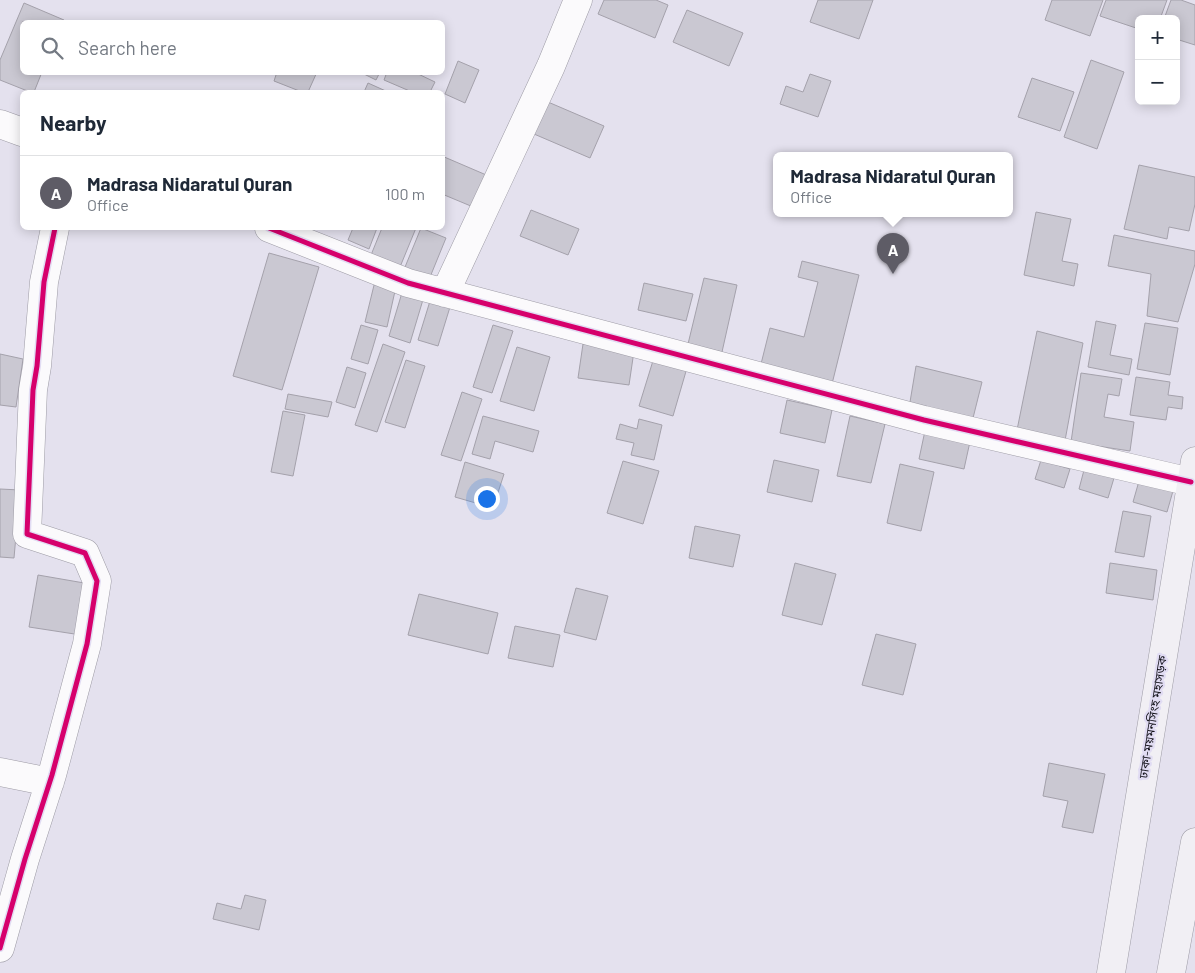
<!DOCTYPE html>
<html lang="en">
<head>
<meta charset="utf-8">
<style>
  :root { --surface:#fff; --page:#f6f6f7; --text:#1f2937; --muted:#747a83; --line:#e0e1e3; --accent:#5e5c66 }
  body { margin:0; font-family:Barlow,"Noto Sans Bengali",sans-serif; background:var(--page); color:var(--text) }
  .controls { position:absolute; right:15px; top:15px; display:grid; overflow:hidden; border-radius:8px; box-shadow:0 2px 12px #0003 }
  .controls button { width:45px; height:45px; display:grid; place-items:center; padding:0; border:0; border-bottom:1px solid var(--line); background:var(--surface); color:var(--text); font:25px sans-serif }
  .you { position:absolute; left:486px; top:498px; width:18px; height:18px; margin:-12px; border:4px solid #fff; border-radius:50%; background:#1a73e8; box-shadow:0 0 0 8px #1a73e833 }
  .badge { display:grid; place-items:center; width:32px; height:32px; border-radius:50%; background:var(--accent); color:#fff; font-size:16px; font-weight:700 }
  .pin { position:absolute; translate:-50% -41px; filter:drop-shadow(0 1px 2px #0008) }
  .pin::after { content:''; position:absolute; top:26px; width:18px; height:15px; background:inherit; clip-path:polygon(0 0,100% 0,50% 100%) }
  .popup { position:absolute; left:773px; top:152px; width:240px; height:65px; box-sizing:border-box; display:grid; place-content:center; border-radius:8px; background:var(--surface); filter:drop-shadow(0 1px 4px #0005); font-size:16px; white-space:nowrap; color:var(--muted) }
  .popup b { font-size:19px; color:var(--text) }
  .popup::after { content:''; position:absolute; left:50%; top:100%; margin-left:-10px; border:10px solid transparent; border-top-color:var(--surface) }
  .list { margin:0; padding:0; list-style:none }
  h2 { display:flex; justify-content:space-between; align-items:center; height:65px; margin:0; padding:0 20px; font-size:21px }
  h2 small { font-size:16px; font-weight:400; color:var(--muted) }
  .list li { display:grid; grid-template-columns:32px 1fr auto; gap:15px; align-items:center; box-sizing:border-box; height:75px; padding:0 20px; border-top:1px solid var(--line) }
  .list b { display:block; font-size:19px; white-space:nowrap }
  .list p { margin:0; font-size:16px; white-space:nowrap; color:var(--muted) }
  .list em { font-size:16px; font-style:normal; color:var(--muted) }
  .icon { flex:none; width:28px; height:28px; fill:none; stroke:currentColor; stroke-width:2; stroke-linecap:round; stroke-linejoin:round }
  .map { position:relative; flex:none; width:1195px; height:973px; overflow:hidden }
  .search { position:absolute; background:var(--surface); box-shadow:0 2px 12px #0003; left:20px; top:20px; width:425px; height:55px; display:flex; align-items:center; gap:12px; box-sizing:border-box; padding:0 18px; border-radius:8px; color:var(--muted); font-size:19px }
  .panel { position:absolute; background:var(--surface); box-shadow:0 2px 12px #0003; left:20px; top:90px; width:425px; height:140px; border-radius:8px }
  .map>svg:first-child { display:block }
  .building { fill:#cac8d2; stroke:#a4a1ab }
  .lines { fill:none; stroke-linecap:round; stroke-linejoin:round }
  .street-casing { stroke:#9d9ba5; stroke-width:29 }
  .secondary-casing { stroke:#9d9ba5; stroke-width:29 }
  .street { stroke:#fbfafc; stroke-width:28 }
  .secondary { stroke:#f1eff4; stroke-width:28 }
  .cycleway-casing { stroke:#e1dcf3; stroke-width:8 }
  .cycleway { stroke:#d6006c; stroke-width:5 }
  .labels { text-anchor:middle; stroke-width:4.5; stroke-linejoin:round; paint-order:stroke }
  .street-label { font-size:12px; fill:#16151d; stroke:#e1dcf3 }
</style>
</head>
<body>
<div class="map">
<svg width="1195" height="973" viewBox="0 0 1195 973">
  <rect width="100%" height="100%" fill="#e4e1ee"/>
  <!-- building -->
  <path class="building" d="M 604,0 L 656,0 L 668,5 L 655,38 L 598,14 Z
    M 818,0 L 873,0 L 859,39 L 810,22 Z
    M 1052,0 L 1103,0 L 1090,36 L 1045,20 Z
    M 1106,0 L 1167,0 L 1160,19 L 1139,19 L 1139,29 L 1100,16 Z
    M 1171,0 L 1181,0 L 1195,5 L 1195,45 L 1176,39 L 1176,19 L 1164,19 Z
    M 24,3 L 64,20 L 63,22 L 22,22 L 22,72 L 42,72 L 34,92 L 30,92 L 0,80 L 0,60 Z
    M 687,10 L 743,33 L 729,66 L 673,42 Z
    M 1091,60 L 1124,72 L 1097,149 L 1064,137 Z
    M 458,61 L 479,70 L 465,103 L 445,94 Z
    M 277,72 L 317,72 L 308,92 L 302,92 L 274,81 Z
    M 360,72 L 380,72 L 376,80 Z
    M 387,72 L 414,72 L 435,82 L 430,92 L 412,92 L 384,80 Z
    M 810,74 L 831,81 L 818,117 L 780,104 L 786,86 L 803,92 Z
    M 1032,78 L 1074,92 L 1060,131 L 1018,117 Z
    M 368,83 L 388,92 L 364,92 Z
    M 548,102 L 604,126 L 590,158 L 534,134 Z
    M 442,156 L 491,177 L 478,209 L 442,194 Z
    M 1139,165 L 1195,177 L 1195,204 L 1189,231 L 1169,227 L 1167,239 L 1124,229 Z
    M 531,210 L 579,229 L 568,255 L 520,236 Z
    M 1036,212 L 1071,219 L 1062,261 L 1078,264 L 1074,286 L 1024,275 Z
    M 353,228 L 377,228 L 369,249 L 348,240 Z
    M 382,228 L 416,228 L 400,267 L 371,255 Z
    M 421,228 L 446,238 L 428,282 L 403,272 Z
    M 1114,235 L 1195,251 L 1195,264 L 1178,322 L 1147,316 L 1151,274 L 1108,266 Z
    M 269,253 L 319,267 L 282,390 L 233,376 Z
    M 802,261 L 859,275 L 831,388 L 759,372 L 770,328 L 804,337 L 818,282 L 798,277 Z
    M 376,277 L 397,282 L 387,327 L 365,322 Z
    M 704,278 L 737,285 L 722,352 L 688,344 Z
    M 644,283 L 693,294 L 686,321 L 638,310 Z
    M 404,286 L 425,293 L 410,343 L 389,336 Z
    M 430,301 L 450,307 L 438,346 L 418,340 Z
    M 1096,321 L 1116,325 L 1110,355 L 1132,359 L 1129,375 L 1088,367 Z
    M 1145,323 L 1178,328 L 1170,375 L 1137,369 Z
    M 361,325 L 378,330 L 368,364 L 351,359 Z
    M 493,325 L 513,331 L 492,393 L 473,387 Z
    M 1037,331 L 1083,343 L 1064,446 L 1016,435 Z
    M 383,344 L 405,352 L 377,432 L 355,425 Z
    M 583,344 L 634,351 L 629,385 L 578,378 Z
    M 517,347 L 550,357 L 534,411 L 500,401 Z
    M 656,351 L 689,361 L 673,416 L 639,406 Z
    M 0,354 L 23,359 L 16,407 L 0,405 Z
    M 406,360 L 425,366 L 405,428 L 385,422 Z
    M 916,366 L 982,382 L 972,422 L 909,408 Z
    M 347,367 L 366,373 L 355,408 L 336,402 Z
    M 1081,373 L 1122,379 L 1119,396 L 1108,394 L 1104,417 L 1134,422 L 1130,451 L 1071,442 Z
    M 1136,377 L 1170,382 L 1168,395 L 1183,397 L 1182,409 L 1168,407 L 1166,420 L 1130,415 Z
    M 462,392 L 482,399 L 461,461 L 441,455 Z
    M 288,394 L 332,402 L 328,417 L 285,409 Z
    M 787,400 L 832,410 L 825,443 L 780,433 Z
    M 283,411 L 305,415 L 293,476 L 271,472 Z
    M 483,416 L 539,431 L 533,452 L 495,441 L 490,459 L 472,454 Z
    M 850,416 L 885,424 L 871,483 L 837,476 Z
    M 639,419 L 662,425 L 654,460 L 631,455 L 634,443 L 616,439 L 620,424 L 637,429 Z
    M 926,426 L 971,437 L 964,469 L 919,459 Z
    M 774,460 L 819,470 L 812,502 L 767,492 Z
    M 1041,460 L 1070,469 L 1064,488 L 1035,479 Z
    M 623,461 L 659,471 L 643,524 L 607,513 Z
    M 465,462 L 504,474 L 493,508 L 455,497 Z
    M 900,464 L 934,472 L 921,531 L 887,523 Z
    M 1084,470 L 1114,478 L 1108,498 L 1079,489 Z
    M 1139,481 L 1173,491 L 1167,512 L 1133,502 Z
    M 0,489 L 20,490 L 14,558 L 0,557 Z
    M 1123,511 L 1151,516 L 1144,557 L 1115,552 Z
    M 695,526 L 740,535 L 733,567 L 689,558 Z
    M 795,563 L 836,574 L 822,625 L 782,615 Z
    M 1110,563 L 1157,570 L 1153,600 L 1106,593 Z
    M 38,575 L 90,584 L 81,635 L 29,627 Z
    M 576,588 L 608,596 L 596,640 L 564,632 Z
    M 419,594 L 498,613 L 488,654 L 408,635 Z
    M 515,626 L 560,635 L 553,667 L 508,658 Z
    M 876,634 L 916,644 L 903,695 L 862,685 Z
    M 1049,763 L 1105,774 L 1093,833 L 1062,827 L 1068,801 L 1043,796 Z
    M 245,895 L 266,900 L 259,930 L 213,919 L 217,903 L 241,909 Z"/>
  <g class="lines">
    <!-- street casing -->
    <g class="street-casing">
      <path id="street" d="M 0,124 L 22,132
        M 269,228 L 408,283 L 924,420 L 1191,482
        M 445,293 L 551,66 L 578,0
        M 0,772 L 50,782
        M 0,948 L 25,859 L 52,775 L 87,644 L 97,581 L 85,553 L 27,534 L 33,390 L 37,366 L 44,282 L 55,228"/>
    </g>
    <!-- secondary casing -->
    <g class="secondary-casing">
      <path id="secondary" d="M 1111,973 L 1195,461
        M 1171,973 L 1195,842"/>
    </g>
    <!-- street -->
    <use href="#street" class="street"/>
    <!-- secondary -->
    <use href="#secondary" class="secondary"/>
    <!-- cycleway casing -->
    <g class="cycleway-casing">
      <path id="cycleway" d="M 269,228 L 408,283 L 924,420 L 1191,482
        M 0,948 L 25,859 L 52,775 L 87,644 L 97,581 L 85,553 L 27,534 L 33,390 L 37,366 L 44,282 L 55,228"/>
    </g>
    <!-- cycleway -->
    <use href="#cycleway" class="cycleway"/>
  </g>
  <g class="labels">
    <!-- street labels -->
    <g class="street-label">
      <text transform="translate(1153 717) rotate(-81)" y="4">ঢাকা-ময়মনসিংহ মহাসড়ক</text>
    </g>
  </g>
</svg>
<div class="controls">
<button>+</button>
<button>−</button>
</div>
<div class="you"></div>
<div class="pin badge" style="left:893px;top:274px">A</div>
<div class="popup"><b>Madrasa Nidaratul Quran</b>Office</div>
<div class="search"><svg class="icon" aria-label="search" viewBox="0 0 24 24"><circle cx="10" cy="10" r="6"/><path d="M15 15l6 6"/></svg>Search here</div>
<section class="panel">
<h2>Nearby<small></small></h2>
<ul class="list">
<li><span class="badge">A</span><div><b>Madrasa Nidaratul Quran</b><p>Office</p></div><em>100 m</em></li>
</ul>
</section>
</div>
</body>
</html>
